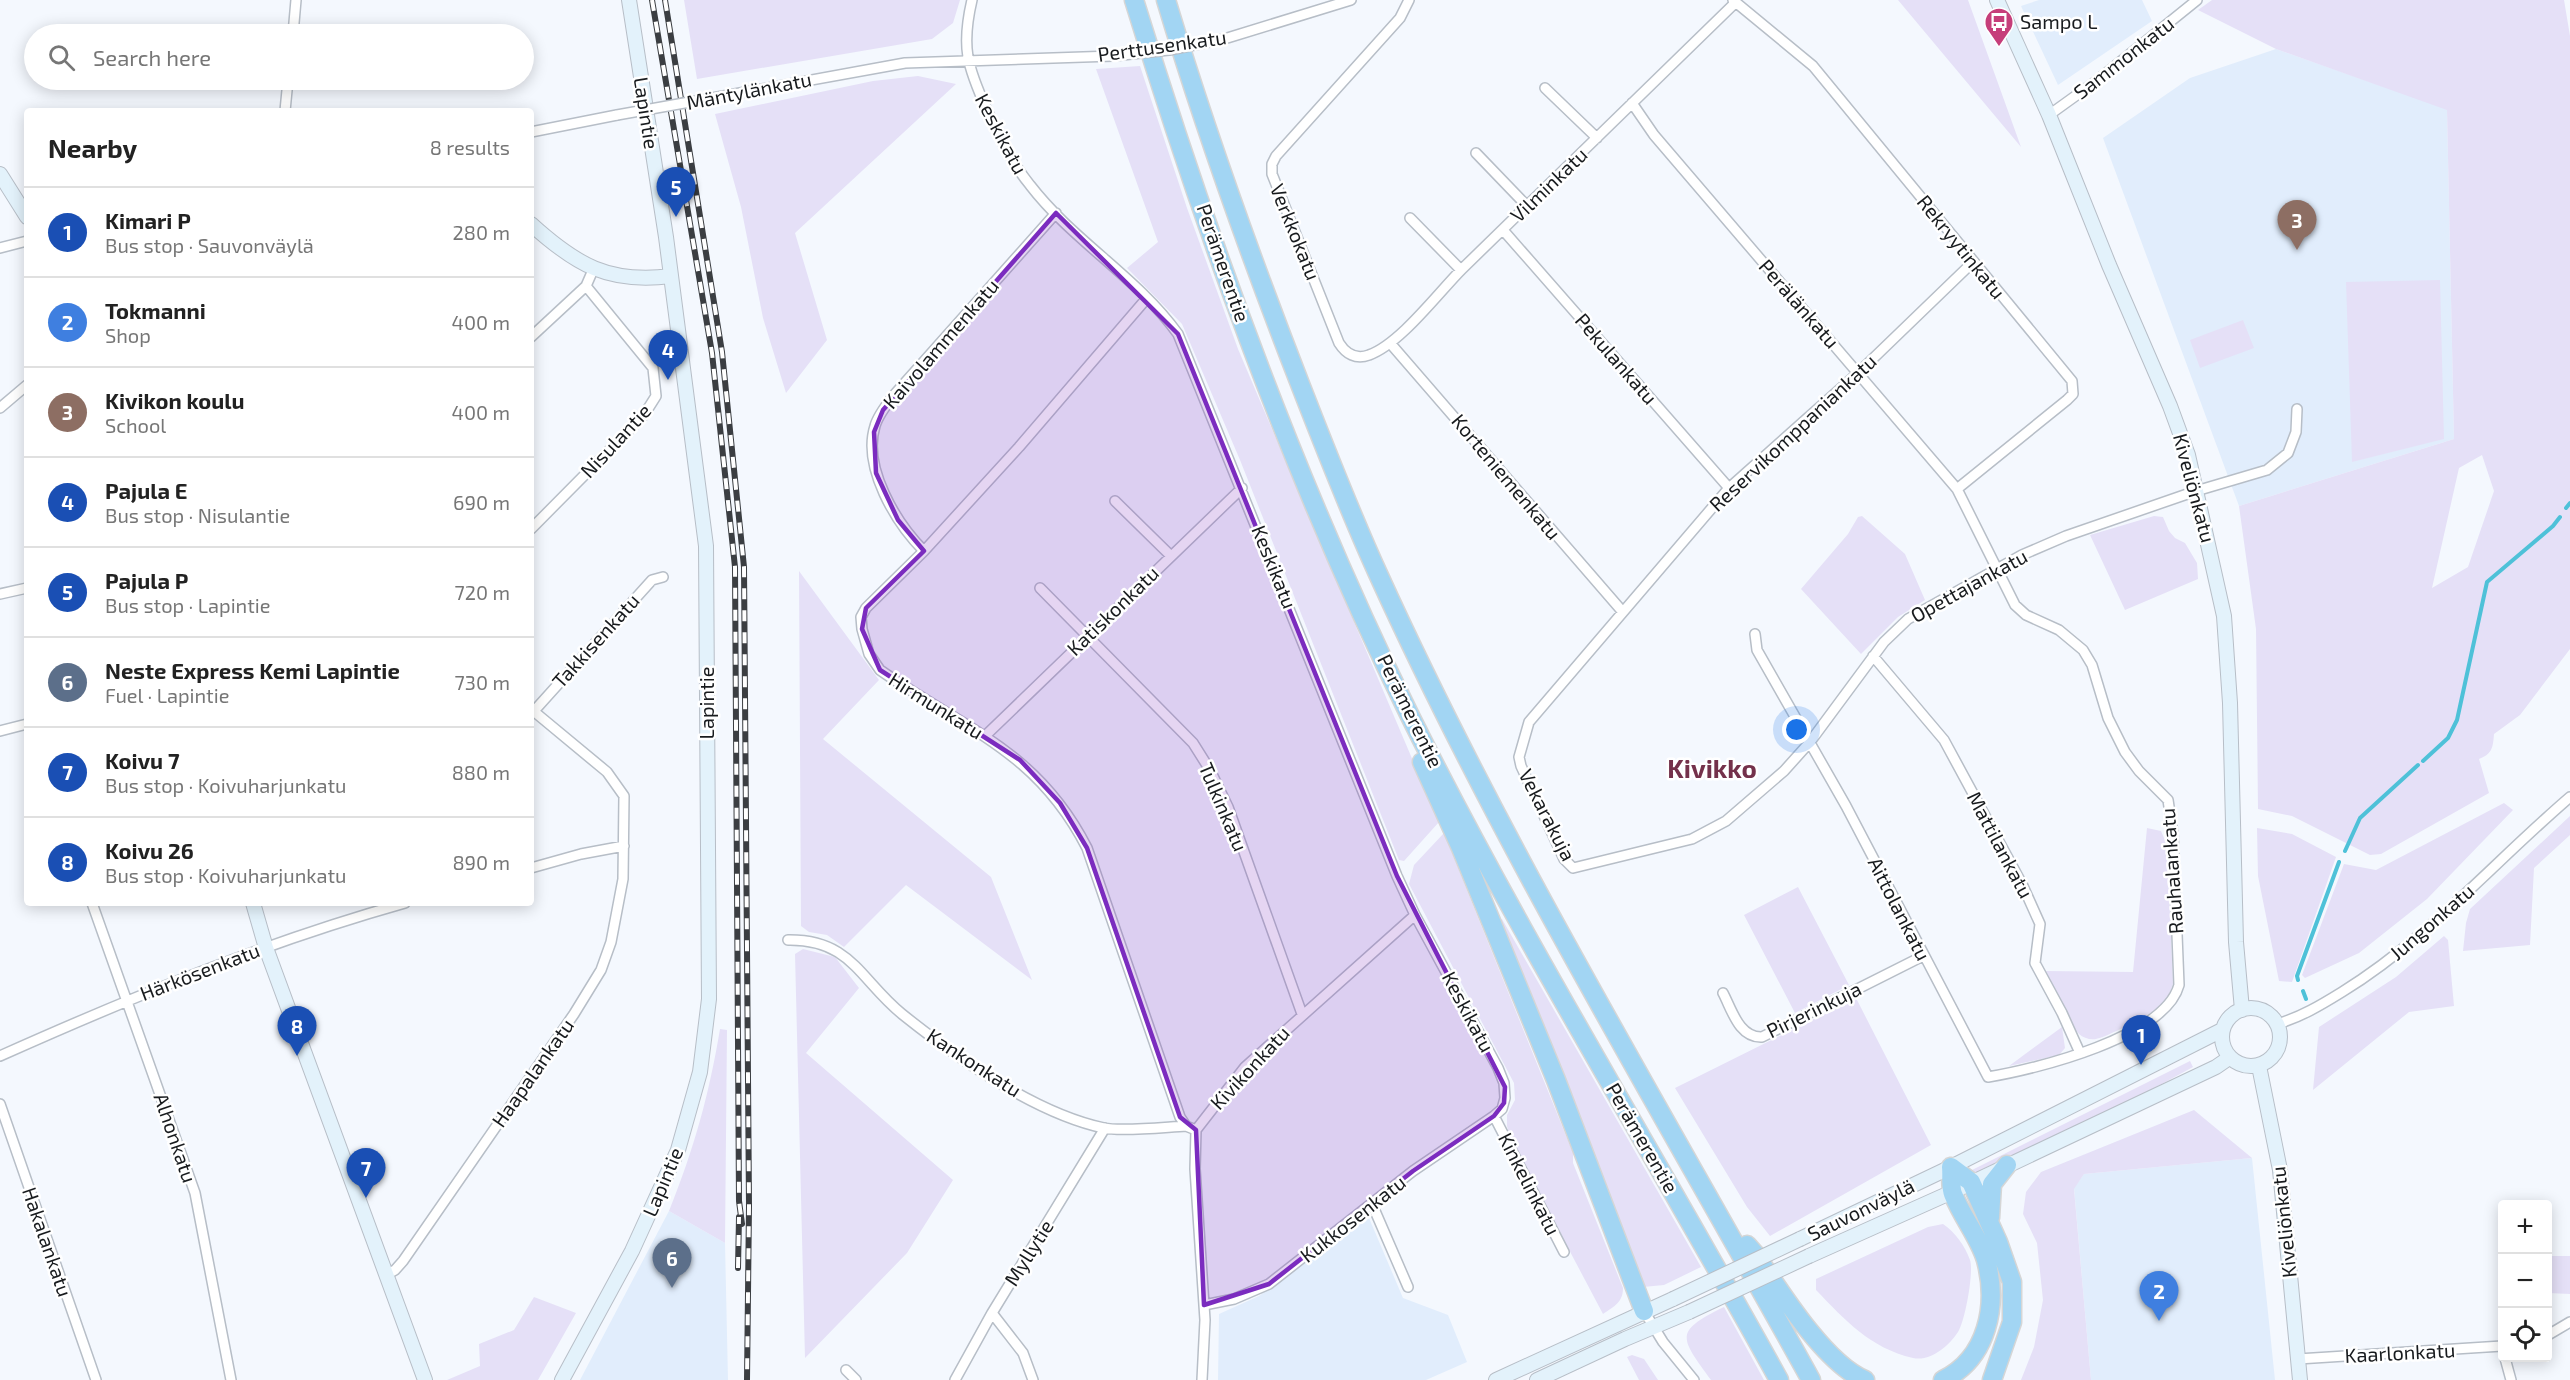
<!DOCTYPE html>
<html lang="en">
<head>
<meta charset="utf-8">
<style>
  :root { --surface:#fff; --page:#f2f2f2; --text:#222; --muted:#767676; --line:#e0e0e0; --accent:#0f766e }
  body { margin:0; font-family:"Exo 2",sans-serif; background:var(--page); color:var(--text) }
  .controls { position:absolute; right:18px; bottom:18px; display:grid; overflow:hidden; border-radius:6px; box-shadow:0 3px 15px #0003 }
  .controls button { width:54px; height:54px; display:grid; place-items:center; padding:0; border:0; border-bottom:2px solid var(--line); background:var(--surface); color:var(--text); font:30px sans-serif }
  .you { position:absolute; left:1797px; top:730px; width:21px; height:21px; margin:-15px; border:4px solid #fff; border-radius:50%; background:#1a73e8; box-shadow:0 0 0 9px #1a73e833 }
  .badge { display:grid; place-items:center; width:39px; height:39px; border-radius:50%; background:var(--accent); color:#fff; font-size:20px; font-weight:700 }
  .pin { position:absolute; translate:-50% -50px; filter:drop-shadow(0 2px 3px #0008) }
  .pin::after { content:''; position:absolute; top:32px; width:21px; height:18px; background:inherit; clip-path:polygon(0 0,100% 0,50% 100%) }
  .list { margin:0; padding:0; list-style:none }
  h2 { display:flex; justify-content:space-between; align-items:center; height:78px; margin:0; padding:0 24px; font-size:26px }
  h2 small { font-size:20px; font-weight:400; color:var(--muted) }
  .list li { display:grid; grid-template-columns:39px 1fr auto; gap:18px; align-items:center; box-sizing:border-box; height:90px; padding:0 24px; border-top:2px solid var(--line) }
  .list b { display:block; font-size:22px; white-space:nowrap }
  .list p { margin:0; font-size:20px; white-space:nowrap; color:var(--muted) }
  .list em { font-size:20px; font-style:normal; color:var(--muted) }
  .icon { flex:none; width:33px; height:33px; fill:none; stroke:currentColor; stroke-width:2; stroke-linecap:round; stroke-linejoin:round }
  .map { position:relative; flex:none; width:2570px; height:1380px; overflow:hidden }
  .search { position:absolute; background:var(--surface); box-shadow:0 3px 15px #0003; left:24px; top:24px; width:510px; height:66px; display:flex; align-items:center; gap:15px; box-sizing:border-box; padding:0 21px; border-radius:33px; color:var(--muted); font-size:22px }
  .panel { position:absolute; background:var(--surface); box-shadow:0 3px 15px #0003; left:24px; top:108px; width:510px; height:798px; border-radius:6px }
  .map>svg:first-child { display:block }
  .built { fill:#e1edfc }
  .green { fill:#e5e0f7; fill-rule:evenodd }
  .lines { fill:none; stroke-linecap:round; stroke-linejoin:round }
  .stream { stroke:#4ec1d8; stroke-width:4 }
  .street-casing { stroke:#b7bec7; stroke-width:12 }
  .secondary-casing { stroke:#b7bec7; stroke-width:16 }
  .highway-casing { stroke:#d5d6d6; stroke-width:21 }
  .street { stroke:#fff; stroke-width:9 }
  .secondary { stroke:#e3f2fb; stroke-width:14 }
  .highway { stroke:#a2d5f3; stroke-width:18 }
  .rail-casing { stroke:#3b3e42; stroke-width:6 }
  .rail { stroke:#fff; stroke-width:4; stroke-dasharray:11; stroke-linecap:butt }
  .street-bridge-casing { stroke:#b7bec7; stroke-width:12; stroke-linecap:butt }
  .secondary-bridge-casing { stroke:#b7bec7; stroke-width:16; stroke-linecap:butt }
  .street-bridge { stroke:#fff; stroke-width:9 }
  .secondary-bridge { stroke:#e3f2fb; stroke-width:14 }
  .marked { fill:#7b2cbf; fill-opacity:0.2; stroke:#7b2cbf; stroke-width:4.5; stroke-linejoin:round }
  .labels { text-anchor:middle; stroke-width:5; stroke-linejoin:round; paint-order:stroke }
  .poi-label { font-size:20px; fill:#181b1e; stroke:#fff; text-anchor:start }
  .street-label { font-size:20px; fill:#181b1e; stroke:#fff }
  .district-label { font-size:26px; font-weight:bold; fill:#74314b; stroke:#fff }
</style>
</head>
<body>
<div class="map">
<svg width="2570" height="1380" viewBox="0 0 2570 1380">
  <rect width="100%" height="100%" fill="#f4f8fe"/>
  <!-- built -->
  <path class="built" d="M 2039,0 L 2142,0 L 2152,21 L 2058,85 L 2021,6 Z
    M 2276,49 L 2447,109 L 2454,439 L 2239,506 L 2103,138 L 2190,78 Z
    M 2252,1158 L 2275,1380 L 2091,1380 L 2074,1188 L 2084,1174 Z
    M 669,1211 L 725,1243 L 728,1380 L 580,1380 Z
    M 1369,1218 L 1403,1298 L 1448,1315 L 1467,1362 L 1426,1380 L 1218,1380 L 1219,1314 L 1259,1296 Z"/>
  <!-- green -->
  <path class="green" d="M 684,0 L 960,0 L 953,23 L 932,39 L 697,79 Z
    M 1898,0 L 1968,0 L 2021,147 Z
    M 2212,0 L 2564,0 L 2570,36 L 2570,649 L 2520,715 L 2494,734 C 2493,748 2492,754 2479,759 L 2489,793 L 2381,854 L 2370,855 L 2292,816 L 2258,809 L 2256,629 L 2239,506 L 2454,439 L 2447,110 L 2276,49 L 2198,10 ZM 2482,455 L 2494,491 L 2468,567 L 2432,588 L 2459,468 Z
    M 1140,66 L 1187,208 L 1238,349 L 1439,822 L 1404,861 L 1399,860 L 1240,460 L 1182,324 L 1127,268 L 1158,242 L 1096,69 Z
    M 918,76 L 956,84 L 795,233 L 827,340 L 786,393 L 763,318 L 741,207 L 715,114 L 873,81 Z
    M 2440,280 L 2444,439 L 2352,462 L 2346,282 Z
    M 2243,320 L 2254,348 L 2200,368 L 2190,340 Z
    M 1862,516 L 1905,554 L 1925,600 L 1898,617 L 1861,654 L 1801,589 L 1848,534 L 1858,517 Z
    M 2154,516 L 2163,517 L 2169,531 L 2175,538 L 2185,543 L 2197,563 L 2198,579 L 2125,610 L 2090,535 Z
    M 799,571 L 879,680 L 823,739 L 991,877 L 1032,980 L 906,885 L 844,947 L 827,935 L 809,932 L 801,926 Z
    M 2504,803 L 2513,810 L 2427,899 L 2359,953 L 2305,978 L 2302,975 L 2344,864 L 2376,870 Z
    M 2570,816 L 2570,835 L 2534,868 L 2530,945 L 2463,951 L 2466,923 L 2470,909 Z
    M 2147,828 L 2161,831 L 2167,845 L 2173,984 C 2170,993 2166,1001 2159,1007 C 2150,1015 2107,1037 2096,1039 C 2090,1040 2083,1038 2079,1034 C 2067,1022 2054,987 2046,971 L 2133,972 Z
    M 2257,828 L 2292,834 L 2336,857 L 2292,982 L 2279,981 L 2258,876 Z
    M 1444,833 L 1573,1153 L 1573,1163 L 1623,1288 C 1623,1302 1615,1306 1603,1314 L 1511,1140 L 1507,1126 L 1507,1115 L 1515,1100 L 1514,1083 L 1409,884 L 1414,865 Z
    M 1798,887 L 1849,985 L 1795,1013 L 1744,915 Z
    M 1502,919 L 1701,1267 L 1664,1285 L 1643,1287 L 1591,1149 L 1498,921 Z
    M 2444,936 L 2448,940 L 2454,1006 L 2409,1012 L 2313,1090 L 2319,1027 L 2396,977 Z
    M 803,949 L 835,957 L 859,988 L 806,1053 L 953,1180 L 907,1253 L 805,1358 L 795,954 Z
    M 1856,998 L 1931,1145 L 1770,1236 L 1747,1207 L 1675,1088 Z
    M 2062,1027 L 2065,1048 L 2059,1055 L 2009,1066 Z
    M 720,1029 L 727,1030 L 725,1243 L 669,1211 C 694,1149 709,1095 720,1029 Z
    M 2190,1061 L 2193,1067 L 2136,1098 L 1972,1174 L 1970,1171 Z
    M 2194,1110 L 2252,1158 L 2084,1174 L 2074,1189 L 2091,1380 L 2021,1380 L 2034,1347 L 2043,1300 L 2037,1243 L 2023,1214 L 2026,1192 L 2041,1172 Z
    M 1943,1224 C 1955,1232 1965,1246 1970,1260 C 1974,1272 1965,1321 1958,1332 C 1949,1346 1930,1362 1913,1358 C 1870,1348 1845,1320 1816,1290 L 1816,1279 L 1928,1227 Z
    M 2550,1256 L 2570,1256 L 2570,1294 L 2548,1293 L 2548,1258 Z
    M 534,1297 L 576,1313 L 538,1380 L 447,1380 L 480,1366 L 479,1344 L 514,1330 Z
    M 1724,1307 L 1764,1380 L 1711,1380 C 1680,1337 1673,1332 1724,1307 Z
    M 1632,1355 L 1644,1359 L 1658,1380 L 1639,1380 L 1627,1357 Z"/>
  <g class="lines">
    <!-- stream -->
    <path class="stream" d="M 2566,508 L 2570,503
      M 2423,761 L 2448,738 L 2457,720 L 2487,582 L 2553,526 L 2560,517
      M 2345,851 L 2360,818 L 2418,765
      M 2298,980 L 2297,976 L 2339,862
      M 2303,991 L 2306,999"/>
    <!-- street casing -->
    <g class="street-casing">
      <path id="street" d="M 972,0 C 961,47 967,66 987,110 C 999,136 1011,162 1030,185 C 1073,241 1137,277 1178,334 L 1397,876 L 1415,915 L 1498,1068 L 1504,1083 L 1505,1098 L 1502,1109 L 1494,1116 L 1413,1171 L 1269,1284 L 1234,1299 L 1204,1305
        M 1409,0 L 1400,18 L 1276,156 L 1272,164 L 1272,174 L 1339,343 C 1346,354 1356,360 1369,355 C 1400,344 1438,293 1462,269 C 1553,180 1644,92 1735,3
        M 1733,0 L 1813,66 L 2072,381 L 2073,394 L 2067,400 L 1957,489
        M 293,34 L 296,0
        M 1224,39 L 1351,0
        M 1545,88 L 1597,138
        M 729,95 L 905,63 L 1113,56
        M 1632,103 L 1654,135 L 1957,489 L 2015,605 L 2026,615 L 2059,630 L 2083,650 L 2092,665 L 2108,718 L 2125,752 L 2139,771 L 2168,800 L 2173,833 L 2179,985 C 2165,1037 2037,1069 1988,1077 L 1846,806 L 1757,650 L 1755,634
        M 285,111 L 288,80
        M 2049,115 L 2099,79 L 2197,0
        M 531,132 L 617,115
        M 1476,153 L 1527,206
        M 1410,218 L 1461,270
        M 1503,230 L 1729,488
        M 0,248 L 27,241
        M 1973,262 L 1858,373 L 1729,488 L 1529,722 L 1519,757 L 1521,766 L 1564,859 L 1573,868 L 1692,839 L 1726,821 L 1784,771 L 1810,742 L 1884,642 L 1908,619 L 2022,555 L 2066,536 L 2196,491 L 2267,470 L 2288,453 L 2296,432 L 2297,409
        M 1147,298 L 1019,447 L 924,551 L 866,608 L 861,617 L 862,629 L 869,654 L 880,670 C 964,729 1037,750 1087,848 L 1180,1117 L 1186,1126 L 1196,1130
        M 531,337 L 586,286 L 593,270
        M 1390,343 L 1622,611
        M 0,408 L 27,385
        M 1115,501 L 1171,556
        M 531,529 L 644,415 L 656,396 L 653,368 L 586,286
        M 924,551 C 896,523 862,467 875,426 C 878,415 887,404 894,395 L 1056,213
        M 1040,588 L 1193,743 L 1210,770 L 1228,807 L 1302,1014
        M 0,594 L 27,588
        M 1873,656 L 1944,740 L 2022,884 L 2040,924 L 2035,963 L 2062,1013 L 2080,1053
        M 534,711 L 652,580 L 663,577
        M 0,731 L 27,724
        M 985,736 L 1242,488
        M 531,868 L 581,854 L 624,846
        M 92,903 L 195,1193 L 231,1380
        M 788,940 C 851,939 860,980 902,1014 C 957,1058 1034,1113 1104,1128 C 1122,1132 1166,1127 1186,1126
        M 1723,993 C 1732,1010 1739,1038 1762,1037 L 1923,956
        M 2277,1024 C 2301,1017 2321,1005 2342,992 C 2428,939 2494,862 2570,797
        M 0,1056 C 132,997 266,942 405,903
        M 0,1104 L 96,1380
        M 1494,1116 L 1564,1252
        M 1372,1204 L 1408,1287
        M 386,1275 L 395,1270 L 403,1261 L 574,1014 L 601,970 L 611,942 L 623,879 L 624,796 L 607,772 L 531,709
        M 1644,1311 L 1663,1342 L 1694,1380
        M 992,1313 L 1023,1353 L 1033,1380
        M 2548,1335 L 2570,1322
        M 2505,1358 L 2511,1380
        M 2298,1359 L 2502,1346
        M 846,1370 L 856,1380
        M 955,1380 L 992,1313 L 1105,1128
        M 1202,1380 L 1205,1320 L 1195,1169 L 1196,1130 L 1245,1067 L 1415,915"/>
    </g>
    <!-- secondary casing -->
    <g class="secondary-casing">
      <path id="secondary" d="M 1997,0 L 2049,115 L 2109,265 L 2170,406 L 2188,455 L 2224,616 L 2230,703 L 2236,942 L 2242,1010
        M 0,174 L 27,217
        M 531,224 C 576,265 609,284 671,276
        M 253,903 L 266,948 L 425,1380
        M2222 1037a29 29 0 1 1 58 0a29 29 0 1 1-58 0Z
        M 2259,1066 L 2280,1170 L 2300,1380
        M 1800,1239 L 1951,1167 L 2222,1030
        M 1809,1256 L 1952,1192 L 2216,1067 L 2229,1058
        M 562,1380 L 632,1251 L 678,1150 L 700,1072 L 709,999 L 706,546 L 666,237 L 629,0
        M 1496,1380 L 1673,1299
        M 1537,1380 L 1625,1339 L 1689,1312"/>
    </g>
    <!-- highway casing -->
    <g class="highway-casing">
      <path id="highway" d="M 1134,0 C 1208,241 1298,489 1410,716 C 1523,943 1657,1158 1779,1380
        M 1166,0 C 1205,130 1251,258 1300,384 C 1325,448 1350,513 1379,576 C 1505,853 1664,1114 1811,1380
        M 1422,762 L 1461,848 L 1556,1080 L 1644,1311
        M 1951,1167 L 1971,1182 L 1998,1242 L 2012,1282 L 2012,1322 L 1992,1380
        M 1990,1218 L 1992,1184 L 2007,1165
        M 1747,1245 L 1755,1254 C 1779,1290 1825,1364 1865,1380
        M 1943,1380 C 1988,1358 1998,1305 1986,1260 C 1979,1237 1962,1217 1953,1194 C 1950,1186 1952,1175 1951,1167"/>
    </g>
    <!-- street -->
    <use href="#street" class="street"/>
    <!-- secondary -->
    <use href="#secondary" class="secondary"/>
    <!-- highway -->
    <use href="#highway" class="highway"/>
    <!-- rail casing -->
    <g class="rail-casing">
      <path id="rail" d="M 652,0 L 712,353 L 735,567 L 739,1201 L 742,1224
        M 665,0 L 722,352 L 744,567 L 749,1206 L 747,1380
        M 738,1268 L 739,1217"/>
    </g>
    <!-- rail -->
    <use href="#rail" class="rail"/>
    <!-- street-bridge casing -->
    <g class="street-bridge-casing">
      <path id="street-bridge" d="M 1113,56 L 1169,50 L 1224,39
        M 617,115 L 729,95"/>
    </g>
    <!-- secondary-bridge casing -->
    <g class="secondary-bridge-casing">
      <path id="secondary-bridge" d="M 1673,1299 L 1800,1239
        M 1689,1312 L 1809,1256"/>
    </g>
    <!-- street-bridge -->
    <use href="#street-bridge" class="street-bridge"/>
    <!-- secondary-bridge -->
    <use href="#secondary-bridge" class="secondary-bridge"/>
  </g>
  <!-- marked area -->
  <path class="marked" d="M 1056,213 L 1178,334 L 1397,876 L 1505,1087 L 1504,1103 L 1494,1116 L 1413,1171 L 1269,1284 L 1204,1305 L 1196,1130 L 1180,1117 L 1087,848 L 1060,803 L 1020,760 L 880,670 L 862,629 L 866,608 L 924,551 L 898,520 L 876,473 L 874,432 L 883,410 Z"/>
  <!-- icons -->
  <defs>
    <g id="bus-pin" transform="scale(1.5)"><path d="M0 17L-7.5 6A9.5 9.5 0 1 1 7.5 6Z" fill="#c63e7a" stroke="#fff"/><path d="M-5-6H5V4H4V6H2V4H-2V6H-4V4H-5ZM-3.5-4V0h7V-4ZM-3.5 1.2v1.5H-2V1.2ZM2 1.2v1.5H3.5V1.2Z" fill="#fff"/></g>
  </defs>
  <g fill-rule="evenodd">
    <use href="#bus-pin" x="1999" y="22"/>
  </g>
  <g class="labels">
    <!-- poi labels -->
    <g class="poi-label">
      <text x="2020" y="29">Sampo L</text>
    </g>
    <!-- street labels -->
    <g class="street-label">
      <text transform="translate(1162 46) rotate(-8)" y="7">Perttusenkatu</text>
      <text transform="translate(2124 58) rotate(-38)" y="7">Sammonkatu</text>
      <text transform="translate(749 91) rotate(-11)" y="7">Mäntylänkatu</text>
      <text transform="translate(646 113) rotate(81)" y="7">Lapintie</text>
      <text transform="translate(1001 134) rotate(62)" y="7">Keskikatu</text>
      <text transform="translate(1549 185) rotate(-44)" y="7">Vilminkatu</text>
      <text transform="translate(1295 232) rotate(68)" y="7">Verkkokatu</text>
      <text transform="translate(1961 247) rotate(51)" y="7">Rekryytinkatu</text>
      <text transform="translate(1223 263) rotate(71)" y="7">Perämerentie</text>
      <text transform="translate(1799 304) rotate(49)" y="7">Perälänkatu</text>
      <text transform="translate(941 344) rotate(-49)" y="7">Kaivolammenkatu</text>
      <text transform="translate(1616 359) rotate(49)" y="7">Pekulankatu</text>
      <text transform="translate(1793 433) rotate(-43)" y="7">Reservikomppaniankatu</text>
      <text transform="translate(616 441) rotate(-47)" y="7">Nisulantie</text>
      <text transform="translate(1506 477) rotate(50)" y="7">Korteniemenkatu</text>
      <text transform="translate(2194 488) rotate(75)" y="7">Kiveliönkatu</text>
      <text transform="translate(1274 567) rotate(68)" y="7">Keskikatu</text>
      <text transform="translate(1969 586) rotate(-29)" y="7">Opettajankatu</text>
      <text transform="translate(1113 611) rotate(-44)" y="7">Katiskonkatu</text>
      <text transform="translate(596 641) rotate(-48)" y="7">Takkisenkatu</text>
      <text transform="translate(707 703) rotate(-90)" y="7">Lapintie</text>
      <text transform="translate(936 706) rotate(32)" y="7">Hirmunkatu</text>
      <text transform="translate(1410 711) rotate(64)" y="7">Perämerentie</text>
      <text transform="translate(1223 807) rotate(67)" y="7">Tulkinkatu</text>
      <text transform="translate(1547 815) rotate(63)" y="7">Vekarakuja</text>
      <text transform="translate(2000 845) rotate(62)" y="7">Mattilankatu</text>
      <text transform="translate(2172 871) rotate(-94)" y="7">Rauhalankatu</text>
      <text transform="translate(1899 909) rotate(63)" y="7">Aittolankatu</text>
      <text transform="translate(2432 922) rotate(-41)" y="7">Jungonkatu</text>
      <text transform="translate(200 972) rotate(-21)" y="7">Härkösenkatu</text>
      <text transform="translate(1814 1010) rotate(-26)" y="7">Pirjerinkuja</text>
      <text transform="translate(1468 1012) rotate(62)" y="7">Keskikatu</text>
      <text transform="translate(974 1063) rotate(33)" y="7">Kankonkatu</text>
      <text transform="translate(1250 1068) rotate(-47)" y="7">Kivikonkatu</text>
      <text transform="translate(533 1073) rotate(-55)" y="7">Haapalankatu</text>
      <text transform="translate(175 1138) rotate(71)" y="7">Alhonkatu</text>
      <text transform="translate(1642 1138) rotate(60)" y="7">Perämerentie</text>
      <text transform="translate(663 1182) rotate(-67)" y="7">Lapintie</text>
      <text transform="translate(1529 1184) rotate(63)" y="7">Kinkelinkatu</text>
      <text transform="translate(1861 1210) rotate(-26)" y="7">Sauvonväylä</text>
      <text transform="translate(1353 1219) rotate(-38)" y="7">Kukkosenkatu</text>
      <text transform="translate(2284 1222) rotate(-96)" y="7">Kiveliönkatu</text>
      <text transform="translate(47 1242) rotate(71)" y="7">Hakalankatu</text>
      <text transform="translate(1029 1253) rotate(-58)" y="7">Myllytie</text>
      <text transform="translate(2400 1353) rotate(-3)" y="7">Kaarlonkatu</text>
    </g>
    <!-- district labels -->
    <g class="district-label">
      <text x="1712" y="778">Kivikko</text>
    </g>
  </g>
</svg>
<div class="controls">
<button>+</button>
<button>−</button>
<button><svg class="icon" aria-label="locate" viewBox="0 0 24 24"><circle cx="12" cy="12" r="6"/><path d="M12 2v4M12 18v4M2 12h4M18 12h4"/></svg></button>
</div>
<div class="you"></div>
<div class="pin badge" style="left:2141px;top:1065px;background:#1a4fb4">1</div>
<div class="pin badge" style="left:2159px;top:1321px;background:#3f7fe0">2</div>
<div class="pin badge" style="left:2297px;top:250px;background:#8d6e63">3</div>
<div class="pin badge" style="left:668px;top:380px;background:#1a4fb4">4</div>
<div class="pin badge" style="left:676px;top:217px;background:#1a4fb4">5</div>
<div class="pin badge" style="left:672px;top:1288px;background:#5c6f8a">6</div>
<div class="pin badge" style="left:366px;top:1198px;background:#1a4fb4">7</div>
<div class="pin badge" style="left:297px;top:1056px;background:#1a4fb4">8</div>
<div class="search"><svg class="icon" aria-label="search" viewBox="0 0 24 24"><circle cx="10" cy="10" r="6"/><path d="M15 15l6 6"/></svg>Search here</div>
<section class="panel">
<h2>Nearby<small>8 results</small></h2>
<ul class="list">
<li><span class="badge" style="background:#1a4fb4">1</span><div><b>Kimari P</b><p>Bus stop · Sauvonväylä</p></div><em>280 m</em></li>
<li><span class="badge" style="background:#3f7fe0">2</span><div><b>Tokmanni</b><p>Shop</p></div><em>400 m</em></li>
<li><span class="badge" style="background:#8d6e63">3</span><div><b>Kivikon koulu</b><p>School</p></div><em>400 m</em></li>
<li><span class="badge" style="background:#1a4fb4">4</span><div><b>Pajula E</b><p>Bus stop · Nisulantie</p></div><em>690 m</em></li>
<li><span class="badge" style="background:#1a4fb4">5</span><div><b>Pajula P</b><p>Bus stop · Lapintie</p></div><em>720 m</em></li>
<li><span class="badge" style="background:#5c6f8a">6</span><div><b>Neste Express Kemi Lapintie</b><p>Fuel · Lapintie</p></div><em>730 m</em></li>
<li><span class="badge" style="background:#1a4fb4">7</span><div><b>Koivu 7</b><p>Bus stop · Koivuharjunkatu</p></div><em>880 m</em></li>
<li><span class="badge" style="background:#1a4fb4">8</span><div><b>Koivu 26</b><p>Bus stop · Koivuharjunkatu</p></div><em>890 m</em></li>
</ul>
</section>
</div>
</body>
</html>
